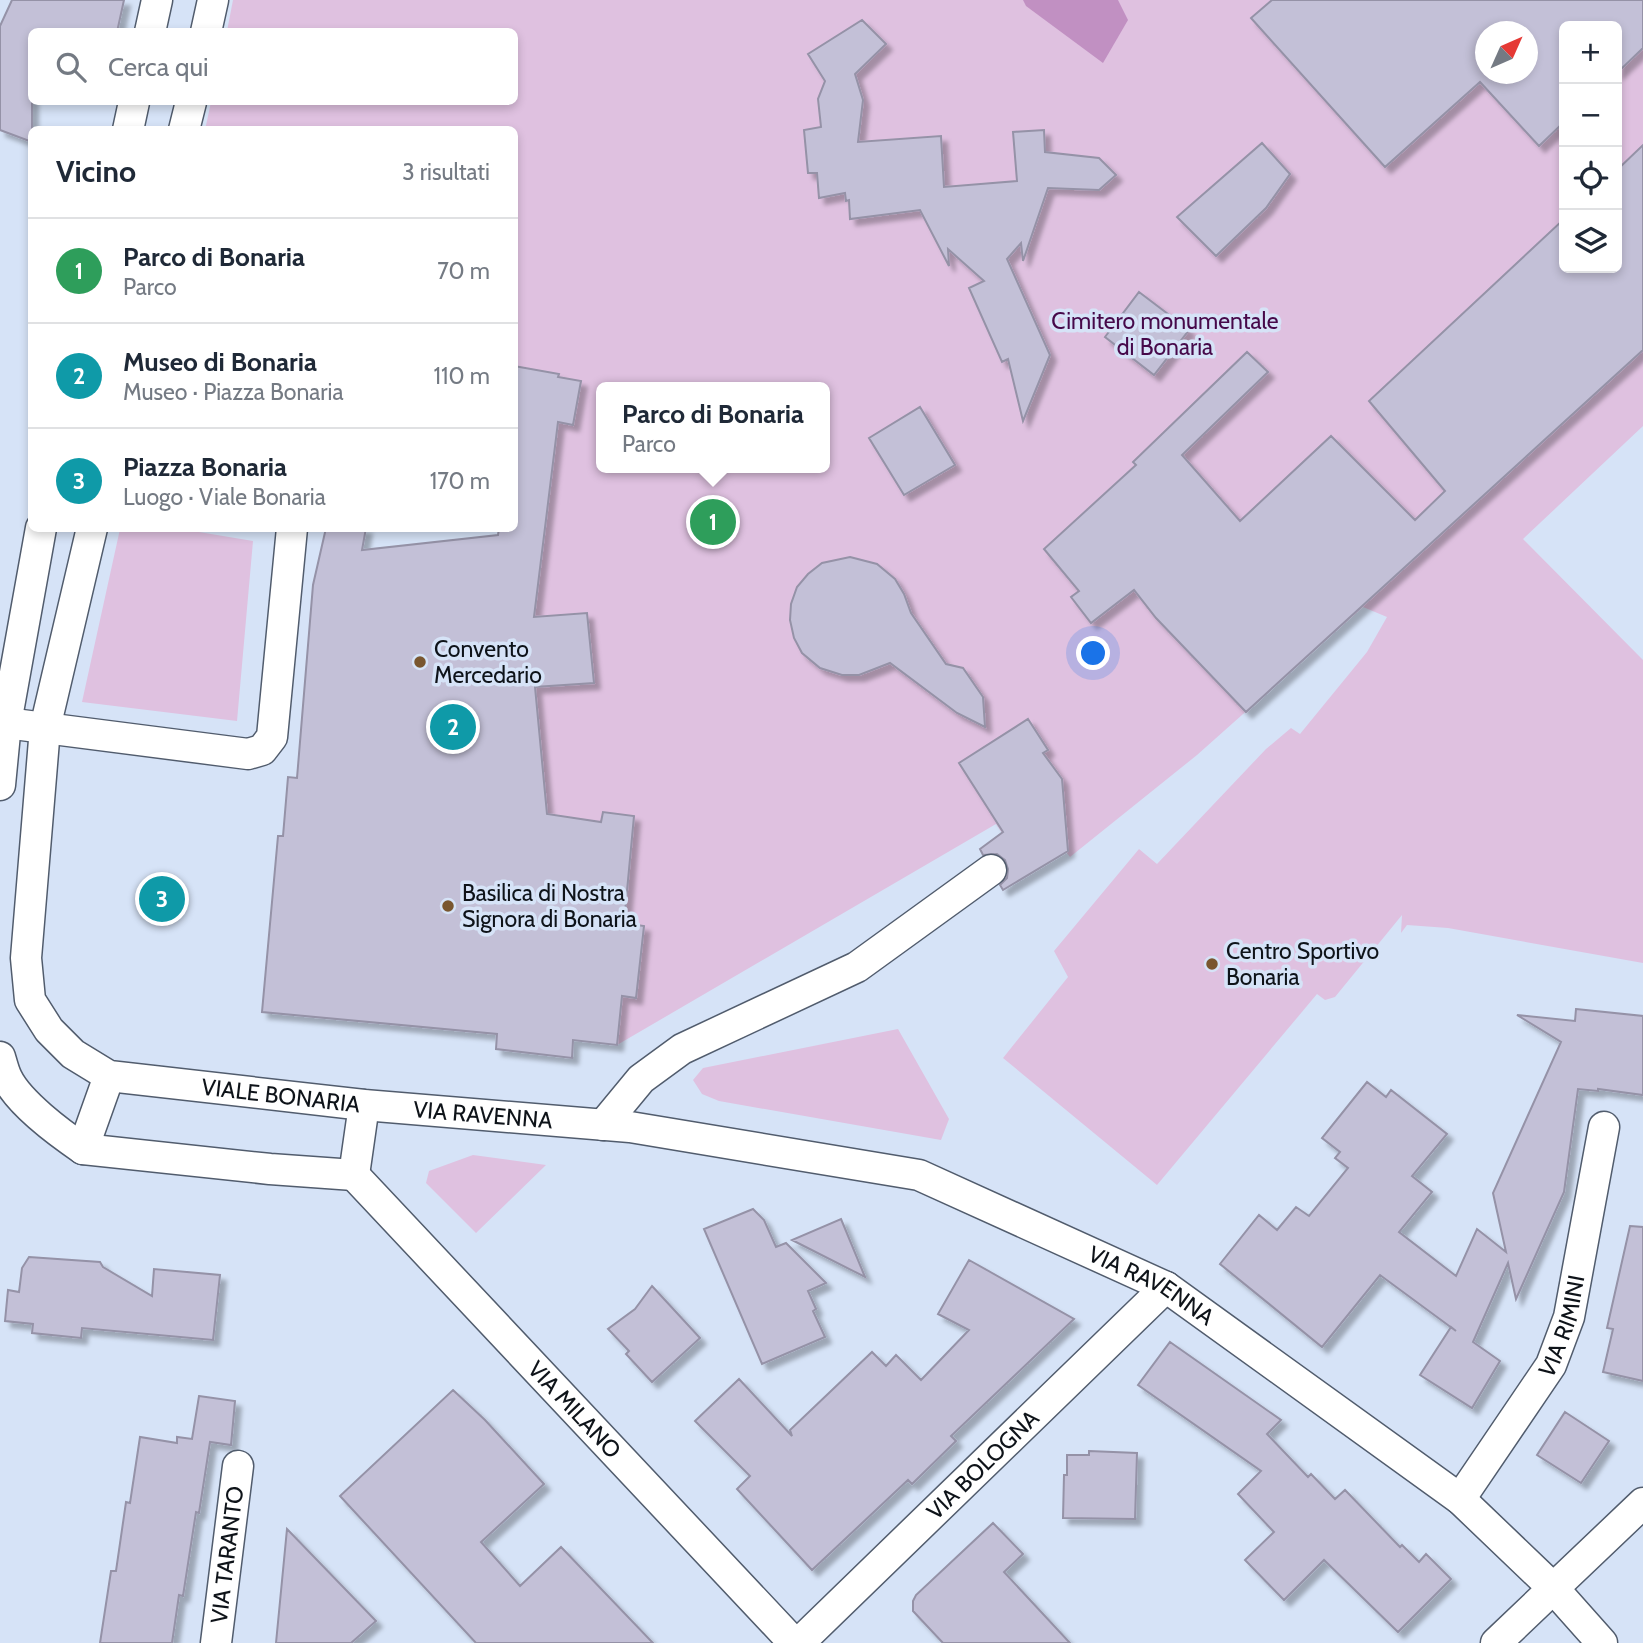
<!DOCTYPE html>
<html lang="it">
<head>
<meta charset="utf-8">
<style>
  :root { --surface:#fff; --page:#f2f2f3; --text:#1f2937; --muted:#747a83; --line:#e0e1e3; --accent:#79562f }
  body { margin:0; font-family:Cabin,sans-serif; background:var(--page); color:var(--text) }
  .controls { position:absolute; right:21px; top:21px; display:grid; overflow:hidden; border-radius:10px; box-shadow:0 4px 10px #0003 }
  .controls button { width:63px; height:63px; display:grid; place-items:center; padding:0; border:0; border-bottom:2px solid var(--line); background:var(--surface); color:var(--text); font:35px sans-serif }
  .compass { position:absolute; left:1475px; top:21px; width:63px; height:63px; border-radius:50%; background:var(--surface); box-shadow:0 4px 10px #0003; rotate:45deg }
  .you { position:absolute; left:1094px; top:654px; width:24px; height:24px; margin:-18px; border:5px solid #fff; border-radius:50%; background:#1a73e8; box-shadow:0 0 0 10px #1a73e833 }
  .badge { display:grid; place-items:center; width:46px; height:46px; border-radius:50%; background:var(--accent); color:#fff; font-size:23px; font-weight:700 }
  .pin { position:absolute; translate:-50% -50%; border:4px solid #fff; box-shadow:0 2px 7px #0006 }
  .popup { position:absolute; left:596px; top:382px; width:234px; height:91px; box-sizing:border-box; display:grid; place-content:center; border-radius:10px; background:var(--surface); filter:drop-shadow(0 2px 5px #0005); font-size:23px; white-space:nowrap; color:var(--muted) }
  .popup b { font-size:26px; color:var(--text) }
  .popup::after { content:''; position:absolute; left:50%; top:100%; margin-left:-14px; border:14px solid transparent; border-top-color:var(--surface) }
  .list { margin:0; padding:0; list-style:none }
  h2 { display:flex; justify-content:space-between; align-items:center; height:91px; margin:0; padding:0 28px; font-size:30px }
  h2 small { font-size:23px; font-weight:400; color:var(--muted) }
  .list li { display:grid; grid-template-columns:46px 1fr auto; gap:21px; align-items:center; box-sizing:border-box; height:105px; padding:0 28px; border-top:2px solid var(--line) }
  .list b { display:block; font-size:26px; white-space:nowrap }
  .list p { margin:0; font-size:23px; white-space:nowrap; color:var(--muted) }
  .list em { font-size:23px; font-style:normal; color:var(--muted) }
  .icon { flex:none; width:38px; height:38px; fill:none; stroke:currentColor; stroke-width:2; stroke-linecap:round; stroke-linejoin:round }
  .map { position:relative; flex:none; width:1643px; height:1643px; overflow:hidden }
  .search { position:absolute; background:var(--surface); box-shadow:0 4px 10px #0003; left:28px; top:28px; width:490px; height:77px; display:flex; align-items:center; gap:18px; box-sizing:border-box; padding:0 24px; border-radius:10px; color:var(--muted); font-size:26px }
  .panel { position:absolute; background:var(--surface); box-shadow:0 4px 10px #0003; left:28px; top:126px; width:490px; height:406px; border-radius:10px }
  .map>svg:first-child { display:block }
  .green { fill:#dfc1e0; fill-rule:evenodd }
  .forest { fill:#c190c2 }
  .building { fill:#c3c0d7; stroke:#9592a7; stroke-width:2; fill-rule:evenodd; filter:url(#shadow) }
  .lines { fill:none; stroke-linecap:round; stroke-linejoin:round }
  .minor-casing { stroke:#515c6d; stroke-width:33 }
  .minor { stroke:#fff; stroke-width:30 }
  .poi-dot { fill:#79562f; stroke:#d6e3f7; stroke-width:2.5 }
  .labels { text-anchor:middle; stroke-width:7; stroke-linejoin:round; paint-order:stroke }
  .park-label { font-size:23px; fill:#46094a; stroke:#d6e3f7 }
  .poi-label { font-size:23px; fill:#0e1319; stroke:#d6e3f7; text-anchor:start }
  .street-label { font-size:23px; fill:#0e1319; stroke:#d6e3f7 }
</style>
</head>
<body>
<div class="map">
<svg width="1643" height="1643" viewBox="0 0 1643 1643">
  <defs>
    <filter id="shadow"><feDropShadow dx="6" dy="6" stdDeviation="2" flood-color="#0004"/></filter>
  </defs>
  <rect width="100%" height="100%" fill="#d6e3f7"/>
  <!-- green -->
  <path class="green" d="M 233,0 L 1643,0 L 1643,426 L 1523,539 L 1643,660 L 1643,963 L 1448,928 L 1407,925 L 1401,933 L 1402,915 L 1335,997 L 1325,1000 L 1317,994 L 1157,1185 L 1003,1058 L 1068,977 L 1054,951 L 1139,849 L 1157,864 L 1266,749 L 1291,728 L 1300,734 L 1367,652 L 1387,617 L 1363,607 L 1197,755 L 1070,857 L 1062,847 L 1022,878 L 1003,890 L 980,849 L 1002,833 L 996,824 L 617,1045 L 622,996 L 636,997 L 644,926 L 624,923 L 634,816 L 603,812 L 601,822 L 548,824 L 523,568 L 558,422 L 573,424 L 581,382 L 558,377 L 559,374 L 515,366 L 514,130 L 205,130 L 211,102 L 514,102 L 514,32 L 227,31 ZM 1564,26 L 1617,26 L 1617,268 L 1564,268 ZM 1486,32 L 1528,32 L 1528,74 L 1486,74 ZM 601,387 L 825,387 L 825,468 L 601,468 Z
    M 120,529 L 181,529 L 253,541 L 237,721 L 82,702 Z
    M 898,1029 L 949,1119 L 941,1140 L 719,1101 L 702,1094 L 693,1080 L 703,1068 Z
    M 473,1155 L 546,1165 L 476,1233 L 426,1183 L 429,1171 Z"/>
  <!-- forest -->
  <path class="forest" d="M 1023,0 L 1118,0 L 1128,20 L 1103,63 L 1026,6 Z"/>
  <!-- building -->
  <path class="building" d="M 12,0 L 124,0 L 117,32 L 32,32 L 32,142 L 0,130 L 0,26 Z
    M 1272,0 L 1643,0 L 1643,48 L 1617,73 L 1617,26 L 1564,26 L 1564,122 L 1539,146 L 1480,82 L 1385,167 L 1251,18 ZM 1486,32 L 1528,32 L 1528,74 L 1486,74 Z
    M 862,20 L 886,44 L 855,74 L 863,100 L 858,142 L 941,136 L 944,187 L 1017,181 L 1013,132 L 1044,130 L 1045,152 L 1099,158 L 1116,175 L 1099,190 L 1048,188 L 1023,261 L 1021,243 L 1007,259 L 1050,355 L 1023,421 L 1008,359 L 1002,362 L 969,288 L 984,281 L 948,249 L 949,266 L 920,210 L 850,219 L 849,200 L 846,201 L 845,193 L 819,198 L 817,173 L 808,173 L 804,130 L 821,127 L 818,99 L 825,81 L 808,54 Z
    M 1262,143 L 1290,174 L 1266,208 L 1216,256 L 1177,217 Z
    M 1643,145 L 1643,350 L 1246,712 L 1156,618 L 1134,590 L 1091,623 L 1071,597 L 1079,591 L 1044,549 L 1136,465 L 1133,462 L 1247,352 L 1268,372 L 1182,455 L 1240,521 L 1331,436 L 1415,520 L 1445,491 L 1369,401 L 1564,219 L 1564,268 L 1617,268 L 1617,170 Z
    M 1139,292 L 1189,330 L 1154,375 L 1105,337 Z
    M 514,366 L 559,374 L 558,377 L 581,381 L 573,425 L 558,422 L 534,617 L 587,613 L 594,683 L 535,687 L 547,814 L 601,822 L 603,812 L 634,816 L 624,923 L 644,926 L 636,998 L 622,996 L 617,1045 L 573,1040 L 572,1058 L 496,1049 L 497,1034 L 262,1012 L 278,836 L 283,836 L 288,777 L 297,778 L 313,585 L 326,528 L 366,528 L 362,550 L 498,535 L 499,528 L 514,528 Z
    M 920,407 L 955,465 L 904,495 L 869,438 Z
    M 850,557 L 877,564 L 895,579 L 904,594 L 911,613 L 946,664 L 963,668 L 983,697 L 985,727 L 957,713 L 890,663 L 859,675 L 842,675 L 820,668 L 802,653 L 794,638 L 790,620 L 791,604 L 797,587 L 808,574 L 822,563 Z
    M 1028,719 L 1048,750 L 1043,753 L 1062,779 L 1068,851 L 1003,890 L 1000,885 L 1007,878 L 1008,869 L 1005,860 L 997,854 L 983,855 L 980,849 L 1003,832 L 959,763 Z
    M 1576,1009 L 1643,1016 L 1643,1095 L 1598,1089 L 1598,1091 L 1578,1089 L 1564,1192 L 1516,1299 L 1508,1263 L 1473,1342 L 1500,1361 L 1472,1408 L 1420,1375 L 1451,1327 L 1456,1331 L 1380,1275 L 1322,1347 L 1220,1264 L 1259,1215 L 1277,1230 L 1296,1207 L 1309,1216 L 1348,1168 L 1335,1158 L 1340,1152 L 1322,1138 L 1367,1082 L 1386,1097 L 1391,1090 L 1447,1134 L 1412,1176 L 1432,1192 L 1399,1232 L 1456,1276 L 1477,1229 L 1506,1252 L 1493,1193 L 1561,1042 L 1517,1015 L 1575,1021 Z
    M 753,1209 L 764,1220 L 776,1247 L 786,1243 L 826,1283 L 808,1291 L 816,1309 L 813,1311 L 825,1337 L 762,1364 L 704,1229 Z
    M 841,1219 L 865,1277 L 792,1240 Z
    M 1630,1226 L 1643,1227 L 1643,1381 L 1603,1372 L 1613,1329 L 1607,1328 Z
    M 29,1257 L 100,1262 L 103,1267 L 152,1296 L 154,1269 L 220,1275 L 213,1340 L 82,1328 L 81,1338 L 32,1333 L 33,1324 L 5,1321 L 8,1290 L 19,1292 L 22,1268 Z
    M 969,1260 L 1074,1319 L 951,1436 L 956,1441 L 912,1484 L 908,1480 L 812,1570 L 737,1489 L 750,1476 L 695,1421 L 739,1379 L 792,1436 L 790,1430 L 872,1352 L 886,1366 L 896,1355 L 921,1380 L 969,1330 L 938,1314 Z
    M 652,1286 L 700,1338 L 652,1382 L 626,1354 L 629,1351 L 608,1329 L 635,1309 Z
    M 1170,1342 L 1281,1420 L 1267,1434 L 1308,1477 L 1311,1474 L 1335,1499 L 1345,1490 L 1400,1547 L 1402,1545 L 1419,1562 L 1426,1554 L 1451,1579 L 1398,1632 L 1324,1560 L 1284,1600 L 1245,1560 L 1274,1532 L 1238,1494 L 1261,1471 L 1138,1385 Z
    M 453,1390 L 485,1420 L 544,1484 L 481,1542 L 520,1586 L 561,1547 L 653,1643 L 476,1643 L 340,1496 Z
    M 199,1396 L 235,1401 L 231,1445 L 210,1442 L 199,1513 L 196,1512 L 183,1596 L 179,1595 L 172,1643 L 100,1643 L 111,1571 L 116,1571 L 126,1502 L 130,1503 L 140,1437 L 177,1443 L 177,1437 L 192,1439 Z
    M 1565,1412 L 1609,1441 L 1581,1483 L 1537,1455 Z
    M 1089,1451 L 1137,1453 L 1135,1519 L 1063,1518 L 1064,1475 L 1067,1475 L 1067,1455 L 1089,1455 Z
    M 993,1523 L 1023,1554 L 1004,1572 L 1070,1643 L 943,1643 L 913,1611 L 913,1601 L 916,1595 Z
    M 287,1529 L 376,1621 L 351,1643 L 276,1643 Z"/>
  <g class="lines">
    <!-- minor casing -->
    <g class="minor-casing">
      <g id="minor">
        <path d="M 150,32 L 157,0"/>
        <path d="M 206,32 L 213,0"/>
        <path d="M 128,130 L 134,102"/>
        <path d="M 184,130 L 191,102"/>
        <path id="s1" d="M 92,528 L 45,728 L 26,958 L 30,1000 L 49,1030 L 73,1054 L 109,1076 L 364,1105 L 630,1127 L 919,1175 L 1166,1287 L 1460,1499 L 1554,1589 L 1602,1643"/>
        <path d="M 6,723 L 248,754 L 262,750 L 272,737 L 292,528"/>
        <path d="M 0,785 L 6,723 L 41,528"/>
        <path d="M 0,1057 C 2,1064 4,1072 7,1078 C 19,1103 61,1134 83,1149 L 270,1169 L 354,1175"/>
        <path d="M 603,1125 L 641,1079 L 682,1049 L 857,967 L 991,870"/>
        <path d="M 83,1149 L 109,1076"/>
        <path id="s2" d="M 354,1175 L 794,1643"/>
        <path d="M 354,1175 L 364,1105"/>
        <path id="s3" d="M 1460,1499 L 1551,1365 L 1569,1317 L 1604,1127"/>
        <path id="s4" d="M 216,1643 L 238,1466"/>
        <path id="s5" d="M 799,1643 L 1166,1287"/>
        <path d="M 1496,1643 L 1643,1503"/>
      </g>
    </g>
    <!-- minor -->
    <use href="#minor" class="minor"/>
  </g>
  <!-- markers -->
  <g class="poi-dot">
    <circle cx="420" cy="662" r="7"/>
    <circle cx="448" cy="906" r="7"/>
    <circle cx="1212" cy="964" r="7"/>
  </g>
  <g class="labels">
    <!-- park labels -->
    <g class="park-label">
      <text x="1165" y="329">Cimitero monumentale<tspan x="1165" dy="26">di Bonaria</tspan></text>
    </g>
    <!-- poi labels -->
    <g class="poi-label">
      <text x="434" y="657">Convento<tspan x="434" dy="26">Mercedario</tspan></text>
      <text x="462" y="901">Basilica di Nostra<tspan x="462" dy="26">Signora di Bonaria</tspan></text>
      <text x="1226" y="959">Centro Sportivo<tspan x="1226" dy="26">Bonaria</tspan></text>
    </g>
    <!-- street labels -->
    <g class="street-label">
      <text dy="8" stroke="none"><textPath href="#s1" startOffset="763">VIALE BONARIA</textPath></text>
      <text dy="8" stroke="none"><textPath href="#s1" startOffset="966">VIA RAVENNA</textPath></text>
      <text dy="8" stroke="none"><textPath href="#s1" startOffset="1664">VIA RAVENNA</textPath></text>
      <text dy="8" stroke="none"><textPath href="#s3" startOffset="203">VIA RIMINI</textPath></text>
      <text dy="8" stroke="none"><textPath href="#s2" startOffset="322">VIA MILANO</textPath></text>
      <text dy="8" stroke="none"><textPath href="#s5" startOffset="256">VIA BOLOGNA</textPath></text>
      <text dy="8" stroke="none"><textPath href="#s4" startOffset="89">VIA TARANTO</textPath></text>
    </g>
  </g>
</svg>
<div class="controls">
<button>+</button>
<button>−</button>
<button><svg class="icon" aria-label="locate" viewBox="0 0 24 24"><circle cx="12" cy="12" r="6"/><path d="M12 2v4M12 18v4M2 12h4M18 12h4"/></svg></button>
<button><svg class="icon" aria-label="layers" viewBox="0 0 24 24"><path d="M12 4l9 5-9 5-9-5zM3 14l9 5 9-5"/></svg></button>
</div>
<svg class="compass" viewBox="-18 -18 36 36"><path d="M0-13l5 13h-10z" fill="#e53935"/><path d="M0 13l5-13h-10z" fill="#747a83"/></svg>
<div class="you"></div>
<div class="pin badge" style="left:713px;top:522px;background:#2e9e5b">1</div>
<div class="popup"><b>Parco di Bonaria</b>Parco</div>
<div class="pin badge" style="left:453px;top:727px;background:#0f9aa8">2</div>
<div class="pin badge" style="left:162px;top:899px;background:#0f9aa8">3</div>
<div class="search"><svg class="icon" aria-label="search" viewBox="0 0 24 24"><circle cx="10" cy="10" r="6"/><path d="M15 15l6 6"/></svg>Cerca qui</div>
<section class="panel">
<h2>Vicino<small>3 risultati</small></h2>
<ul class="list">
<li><span class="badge" style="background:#2e9e5b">1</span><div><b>Parco di Bonaria</b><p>Parco</p></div><em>70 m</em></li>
<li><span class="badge" style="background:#0f9aa8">2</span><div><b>Museo di Bonaria</b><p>Museo · Piazza Bonaria</p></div><em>110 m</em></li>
<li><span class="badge" style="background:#0f9aa8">3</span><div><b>Piazza Bonaria</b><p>Luogo · Viale Bonaria</p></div><em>170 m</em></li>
</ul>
</section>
</div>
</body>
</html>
